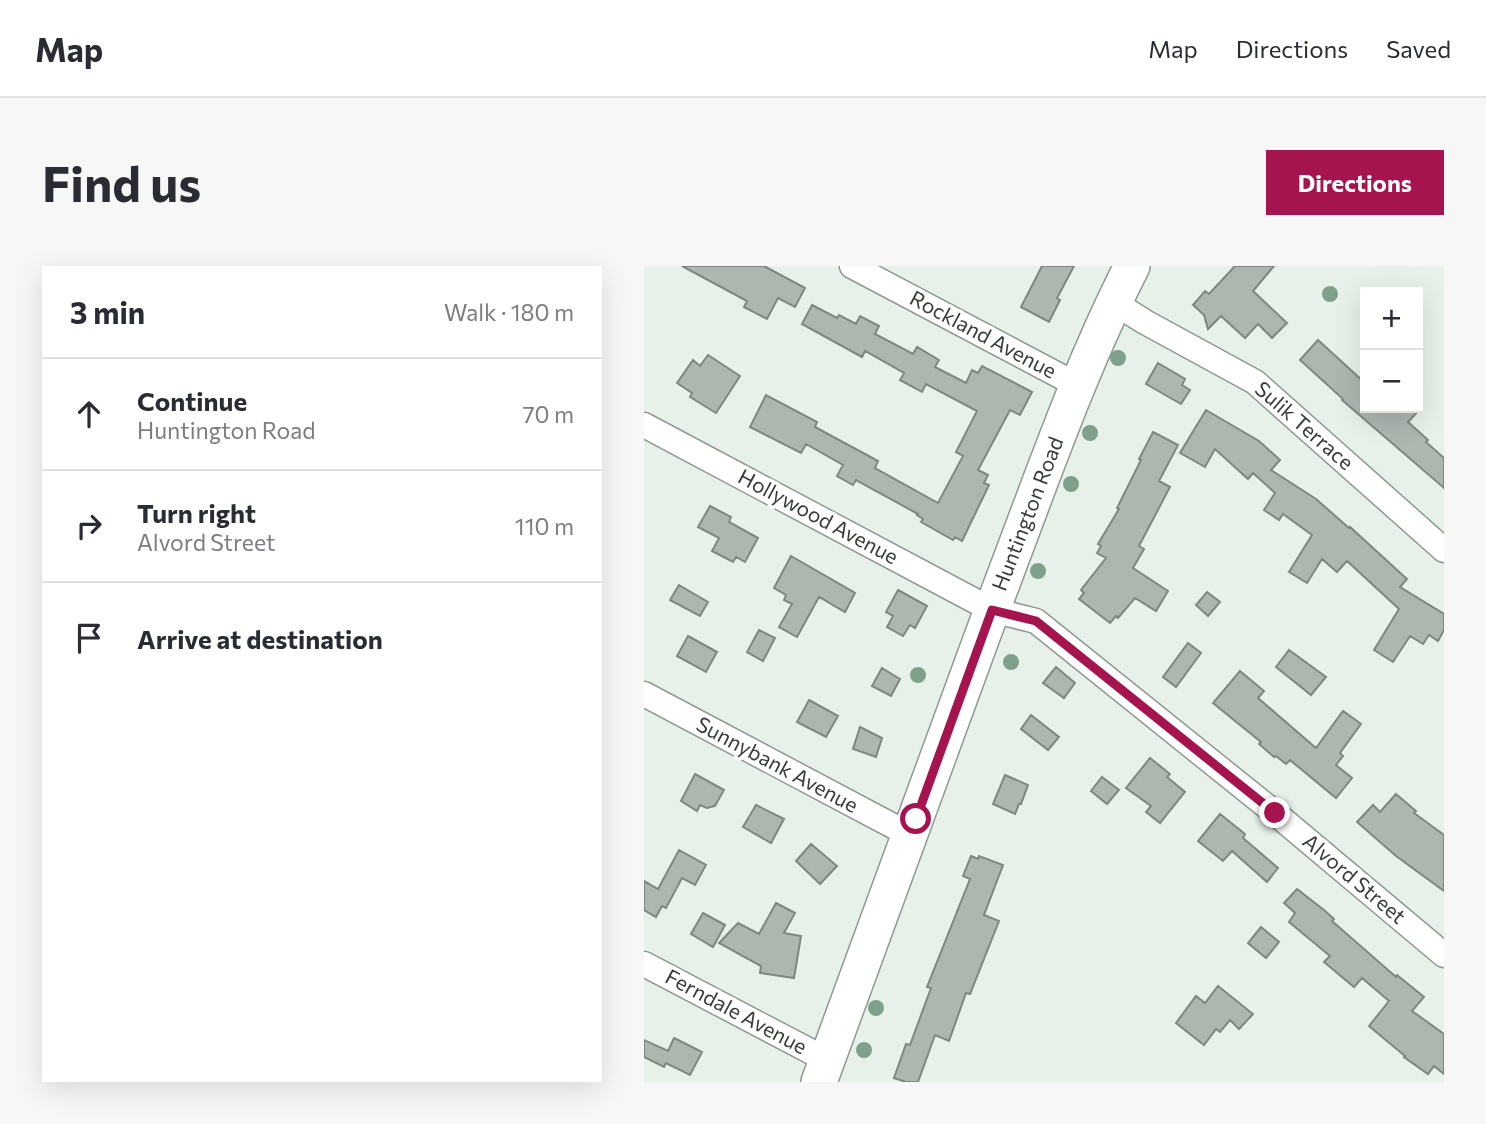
<!DOCTYPE html>
<html lang="en">
<head>
<meta charset="utf-8">
<style>
  :root { --surface:#fff; --page:#f7f7f7; --text:#2b2b33; --muted:#7c7c81; --line:#e1e1e2; --accent:#a6144f }
  body { margin:0; font-family:Commissioner,sans-serif; background:var(--page); color:var(--text) }
  .controls { position:absolute; right:21px; top:21px; display:grid; overflow:hidden; border-radius:0px; box-shadow:0 7px 28px #0002 }
  .controls button { width:63px; height:63px; display:grid; place-items:center; padding:0; border:0; border-bottom:2px solid var(--line); background:var(--surface); color:var(--text); font:35px sans-serif }
  .stop { position:absolute; width:21px; height:21px; margin:-16px; border:5px solid #a6144f; border-radius:50%; background:#fff }
  .stop.end { background:#a6144f; border-color:#fff; box-shadow:0 2px 7px #0008 }
  .list { margin:0; padding:0; list-style:none }
  h2 { display:flex; justify-content:space-between; align-items:center; height:91px; margin:0; padding:0 28px; font-size:30px }
  h2 small { font-size:23px; font-weight:400; color:var(--muted) }
  .list li { display:grid; grid-template-columns:46px 1fr auto; gap:21px; align-items:center; box-sizing:border-box; height:112px; padding:0 28px; border-top:2px solid var(--line) }
  .list b { display:block; font-size:26px; white-space:nowrap }
  .list p { margin:0; font-size:23px; white-space:nowrap; color:var(--muted) }
  .list em { font-size:23px; font-style:normal; color:var(--muted) }
  .icon { flex:none; width:38px; height:38px; fill:none; stroke:currentColor; stroke-width:2; stroke-linecap:round; stroke-linejoin:round }
  .map { position:relative; flex:none; width:800px; height:816px; overflow:hidden; border-radius:0px }
  header { display:flex; align-items:center; gap:42px; box-sizing:border-box; height:98px; padding:0 35px; background:var(--surface); border-bottom:2px solid var(--line) }
  header strong { font-size:33px }
  nav { display:flex; gap:38px; margin-inline-start:auto; font-size:24px }
  .intro { display:flex; align-items:center; justify-content:space-between; box-sizing:border-box; height:168px; padding:0 42px }
  h1 { margin:0; font-size:49px }
  .button { padding:18px 32px; border-radius:0px; background:var(--accent); color:#fff; font-size:24px; font-weight:700 }
  main { display:flex; gap:42px; padding:0 42px }
  aside { flex:1; background:var(--surface); border-radius:0px; box-shadow:0 7px 28px #0002 }
  .map>svg:first-child { display:block }
  .building { fill:#adb7b0; stroke:#7e8781; stroke-width:2 }
  .lines { fill:none; stroke-linecap:round; stroke-linejoin:round }
  .minor-casing { stroke:#8f9992; stroke-width:27 }
  .secondary-casing { stroke:#8f9992; stroke-width:38 }
  .minor { stroke:#fff; stroke-width:24 }
  .secondary { stroke:#fff; stroke-width:35 }
  .tree { fill:#7fa18b }
  .route { stroke:#a6144f; stroke-width:9 }
  .labels { text-anchor:middle; stroke-width:7; stroke-linejoin:round; paint-order:stroke }
  .street-label { font-size:21px; fill:#383c39; stroke:#fff }
</style>
</head>
<body>
<header>
<strong>Map</strong>
<nav><a>Map</a><a>Directions</a><a>Saved</a></nav>
</header>
<div class="intro"><h1>Find us</h1><a class="button">Directions</a></div>
<main>
<aside>
<h2>3 min<small>Walk · 180 m</small></h2>
<ul class="list">
<li><svg class="icon" aria-label="ahead" viewBox="0 0 24 24"><path d="M12 20V5M6 11l6-6 6 6"/></svg><div><b>Continue</b><p>Huntington Road</p></div><em>70 m</em></li>
<li><svg class="icon" aria-label="right" viewBox="0 0 24 24"><path d="M7 20v-9h11M14 6l5 5-5 5"/></svg><div><b>Turn right</b><p>Alvord Street</p></div><em>110 m</em></li>
<li><svg class="icon" aria-label="arrive" viewBox="0 0 24 24"><path d="M6 21V4h12l-3 4 3 4H6"/></svg><div><b>Arrive at destination</b></div></li>
</ul>
</aside>
<div class="map">
<svg width="800" height="816" viewBox="0 0 800 816">
  <rect width="100%" height="100%" fill="#e7f1ea"/>
  <!-- building -->
  <path class="building" d="M 38,0 L 120,0 L 161,22 L 151,41 L 134,32 L 123,53 L 100,41 L 103,35 Z
    M 398,0 L 430,0 L 413,32 L 416,34 L 405,56 L 377,41 Z
    M 591,0 L 630,0 L 609,25 L 643,57 L 628,72 L 614,58 L 601,72 L 577,50 L 564,63 L 560,49 L 549,39 L 561,25 L 565,28 Z
    M 168,39 L 193,52 L 195,49 L 212,58 L 216,50 L 235,60 L 231,68 L 269,88 L 273,81 L 295,94 L 291,101 L 322,117 L 328,104 L 334,107 L 338,100 L 388,126 L 376,149 L 366,144 L 334,204 L 344,209 L 340,217 L 345,219 L 318,275 L 311,271 L 309,274 L 277,256 L 279,253 L 273,249 L 274,248 L 212,214 L 209,219 L 193,210 L 199,199 L 162,178 L 157,187 L 106,161 L 122,129 L 173,156 L 171,161 L 234,195 L 231,202 L 294,237 L 319,190 L 312,186 L 333,145 L 282,118 L 278,126 L 256,114 L 260,107 L 221,85 L 218,91 L 158,58 Z
    M 674,74 L 721,117 L 721,142 L 777,142 L 764,156 L 784,174 L 782,176 L 800,192 L 800,222 L 698,134 L 699,133 L 656,94 Z
    M 64,89 L 96,110 L 72,147 L 46,131 L 48,127 L 33,117 L 49,94 L 56,100 Z
    M 514,97 L 541,113 L 538,119 L 546,124 L 537,138 L 502,118 Z
    M 562,144 L 615,175 L 636,194 L 627,204 L 672,233 L 705,262 L 706,261 L 763,313 L 756,321 L 800,348 L 800,364 L 794,375 L 785,369 L 779,378 L 766,370 L 749,396 L 730,384 L 755,343 L 703,295 L 693,306 L 678,293 L 663,317 L 645,306 L 668,269 L 639,248 L 635,254 L 620,244 L 631,227 L 609,207 L 604,213 L 571,183 L 561,201 L 536,187 Z
    M 509,166 L 534,179 L 515,215 L 526,221 L 495,280 L 500,283 L 489,302 L 524,325 L 512,345 L 491,332 L 474,352 L 472,350 L 466,357 L 435,333 L 440,327 L 437,324 L 462,292 L 453,287 L 457,280 L 454,278 L 475,243 L 473,242 L 497,194 L 495,193 Z
    M 66,240 L 87,251 L 85,256 L 114,272 L 101,296 L 92,291 L 89,296 L 68,285 L 75,272 L 54,261 Z
    M 147,290 L 211,327 L 201,346 L 175,331 L 153,371 L 135,361 L 148,338 L 140,334 L 142,329 L 130,322 Z
    M 35,319 L 64,336 L 56,350 L 26,334 Z
    M 254,324 L 283,340 L 271,362 L 266,359 L 259,370 L 243,361 L 249,350 L 242,346 Z
    M 563,326 L 576,336 L 564,350 L 552,339 Z
    M 115,364 L 131,372 L 119,395 L 103,386 Z
    M 44,370 L 73,386 L 62,406 L 33,390 Z
    M 544,377 L 557,387 L 532,421 L 519,411 Z
    M 645,384 L 682,411 L 667,429 L 632,401 Z
    M 412,401 L 431,417 L 420,432 L 399,417 Z
    M 238,402 L 256,413 L 247,430 L 228,420 Z
    M 596,405 L 620,425 L 614,432 L 672,482 L 699,445 L 717,458 L 696,487 L 699,490 L 692,499 L 708,512 L 692,532 L 646,494 L 642,498 L 632,490 L 630,491 L 615,478 L 617,476 L 569,437 Z
    M 165,434 L 194,450 L 182,471 L 153,456 Z
    M 387,449 L 415,471 L 404,484 L 377,463 Z
    M 216,461 L 238,472 L 232,491 L 209,483 Z
    M 506,492 L 526,508 L 523,511 L 541,526 L 516,557 L 502,546 L 507,540 L 482,522 Z
    M 51,508 L 80,524 L 71,540 L 63,542 L 56,539 L 53,545 L 37,535 Z
    M 361,509 L 384,519 L 377,538 L 375,538 L 371,548 L 349,538 Z
    M 458,511 L 475,524 L 463,538 L 447,525 Z
    M 752,528 L 772,545 L 770,547 L 800,569 L 800,625 L 752,590 L 713,556 L 729,539 L 736,546 Z
    M 112,539 L 140,553 L 127,577 L 99,561 Z
    M 576,548 L 601,568 L 599,572 L 634,602 L 623,616 L 588,585 L 579,595 L 554,575 Z
    M 167,578 L 193,600 L 176,618 L 152,595 Z
    M 35,584 L 62,599 L 51,619 L 38,612 L 22,642 L 18,640 L 12,651 L 0,644 L 0,615 L 14,623 Z
    M 327,590 L 334,593 L 335,590 L 359,599 L 340,649 L 355,655 L 326,728 L 322,727 L 305,775 L 291,769 L 274,816 L 262,816 L 250,812 L 262,778 L 266,779 L 287,722 L 283,721 L 326,613 L 319,610 Z
    M 653,623 L 680,644 L 690,653 L 688,655 L 752,711 L 753,709 L 780,731 L 768,745 L 800,768 L 800,808 L 790,800 L 784,808 L 760,791 L 761,790 L 725,760 L 745,735 L 718,712 L 710,721 L 680,696 L 686,690 L 645,656 L 651,647 L 640,637 Z
    M 132,637 L 151,647 L 140,667 L 157,670 L 150,712 L 116,707 L 117,700 L 75,677 L 94,657 L 115,668 Z
    M 59,647 L 81,659 L 69,681 L 47,668 Z
    M 617,661 L 635,676 L 622,692 L 604,677 Z
    M 574,720 L 609,748 L 595,763 L 586,754 L 576,766 L 572,763 L 560,779 L 532,757 L 552,730 L 561,737 Z
    M 30,772 L 58,786 L 46,809 L 22,797 L 20,801 L 0,791 L 0,774 L 24,785 Z"/>
  <g class="lines">
    <!-- minor casing -->
    <g class="minor-casing">
      <path id="minor" d="M 208,0 L 433,119
        M 469,36 L 501,56 L 611,116 L 800,284
        M 0,159 L 348,344 L 392,355 L 631,547 L 800,689
        M 0,428 L 266,569
        M 0,698 L 183,794"/>
    </g>
    <!-- secondary casing -->
    <g class="secondary-casing">
      <path id="secondary" d="M 175,816 C 238,645 299,474 363,304 C 402,201 438,98 488,0"/>
    </g>
    <!-- minor -->
    <use href="#minor" class="minor"/>
    <!-- secondary -->
    <use href="#secondary" class="secondary"/>
  </g>
  <!-- trees -->
  <g class="tree">
    <circle cx="686" cy="28" r="8"/>
    <circle cx="474" cy="92" r="8"/>
    <circle cx="446" cy="167" r="8"/>
    <circle cx="427" cy="218" r="8"/>
    <circle cx="394" cy="305" r="8"/>
    <circle cx="367" cy="396" r="8"/>
    <circle cx="274" cy="409" r="8"/>
    <circle cx="232" cy="742" r="8"/>
    <circle cx="220" cy="784" r="8"/>
  </g>
  <g class="lines">
    <!-- route -->
    <path class="route" d="M 272,553 L 348,344 L 392,355 L 631,547"/>
  </g>
  <g class="labels">
    <!-- street labels -->
    <g class="street-label">
      <text transform="translate(339 69) rotate(28)" y="7">Rockland Avenue</text>
      <text transform="translate(660 160) rotate(41)" y="7">Sulik Terrace</text>
      <text transform="translate(384 248) rotate(-69)" y="7">Huntington Road</text>
      <text transform="translate(174 251) rotate(28)" y="7">Hollywood Avenue</text>
      <text transform="translate(133 499) rotate(28)" y="7">Sunnybank Avenue</text>
      <text transform="translate(710 613) rotate(40)" y="7">Alvord Street</text>
      <text transform="translate(92 746) rotate(28)" y="7">Ferndale Avenue</text>
    </g>
  </g>
</svg>
<div class="controls">
<button>+</button>
<button>−</button>
</div>
<div class="stop" style="left:272px;top:553px"></div>
<div class="stop end" style="left:631px;top:547px"></div>
</div>
</main>
</body>
</html>
